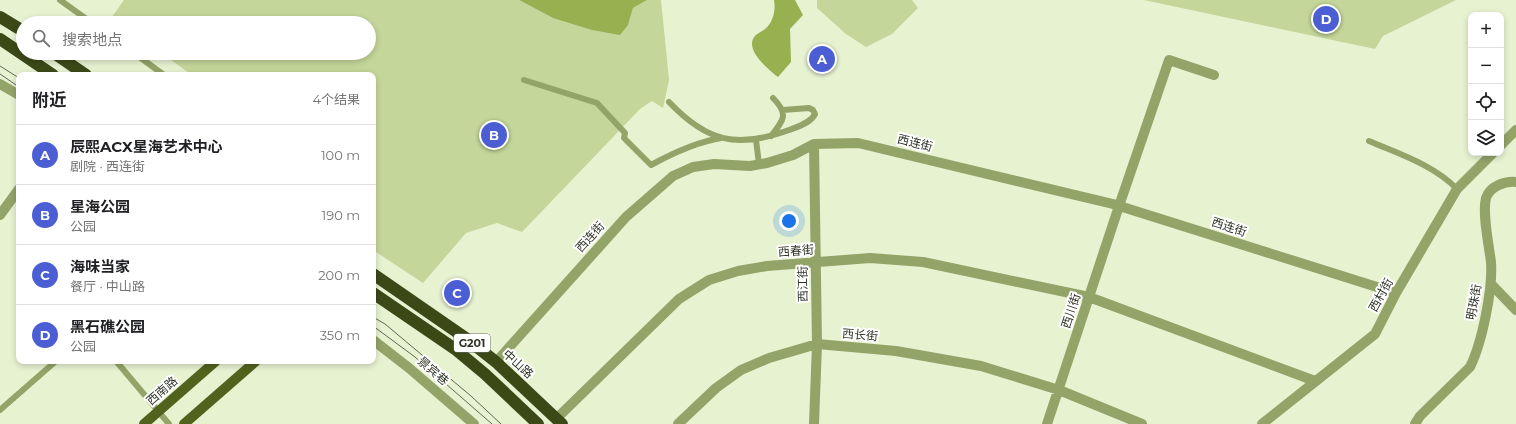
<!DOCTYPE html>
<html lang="zh">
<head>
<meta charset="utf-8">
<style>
  :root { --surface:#fff; --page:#f2f2f2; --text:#202124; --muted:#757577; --line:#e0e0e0; --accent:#4b5ed3 }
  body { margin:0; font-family:Montserrat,"Noto Sans SC",sans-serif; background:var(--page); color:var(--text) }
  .controls { position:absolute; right:12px; top:12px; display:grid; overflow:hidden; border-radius:8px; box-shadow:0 2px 6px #0003 }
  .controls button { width:36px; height:36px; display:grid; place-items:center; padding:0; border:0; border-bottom:1px solid var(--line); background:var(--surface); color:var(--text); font:20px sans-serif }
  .you { position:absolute; left:789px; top:221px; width:14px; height:14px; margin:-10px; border:3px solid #fff; border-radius:50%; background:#1a73e8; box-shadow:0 0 0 6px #1a73e833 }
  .badge { display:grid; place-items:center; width:26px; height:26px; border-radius:50%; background:var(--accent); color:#fff; font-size:13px; font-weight:700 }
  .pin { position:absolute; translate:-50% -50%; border:2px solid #fff; box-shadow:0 1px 4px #0006 }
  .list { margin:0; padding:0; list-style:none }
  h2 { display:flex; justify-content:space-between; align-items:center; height:52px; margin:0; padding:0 16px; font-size:17px }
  h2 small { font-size:13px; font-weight:400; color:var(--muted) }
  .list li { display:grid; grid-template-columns:26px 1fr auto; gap:12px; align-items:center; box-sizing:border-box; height:60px; padding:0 16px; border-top:1px solid var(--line) }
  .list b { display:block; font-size:15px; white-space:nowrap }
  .list p { margin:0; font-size:13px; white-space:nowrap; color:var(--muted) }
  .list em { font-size:13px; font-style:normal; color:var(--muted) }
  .icon { flex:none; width:22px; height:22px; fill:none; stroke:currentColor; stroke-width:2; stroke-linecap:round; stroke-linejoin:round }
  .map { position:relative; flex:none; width:1516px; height:424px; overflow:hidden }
  .search { position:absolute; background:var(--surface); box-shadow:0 2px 6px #0003; left:16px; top:16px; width:360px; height:44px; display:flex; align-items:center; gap:10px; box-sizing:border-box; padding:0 14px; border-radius:22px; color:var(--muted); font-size:15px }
  .panel { position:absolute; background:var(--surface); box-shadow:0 2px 6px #0003; left:16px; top:72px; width:360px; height:292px; border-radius:8px }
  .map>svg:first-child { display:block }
  .green { fill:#c4d699 }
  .water { fill:#97b050 }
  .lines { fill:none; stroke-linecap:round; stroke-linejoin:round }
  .lane { stroke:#93a469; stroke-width:6 }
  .street { stroke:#93a469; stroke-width:10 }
  .primary { stroke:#51621d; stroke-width:10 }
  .highway { stroke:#3c4917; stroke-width:12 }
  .tram { stroke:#616755; stroke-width:1 }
  .labels { text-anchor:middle; stroke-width:4; stroke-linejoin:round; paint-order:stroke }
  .shield { fill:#fff; stroke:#6e7168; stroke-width:1 }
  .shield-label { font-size:11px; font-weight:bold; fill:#303427 }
  .street-label { font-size:12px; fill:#303427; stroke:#fff }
</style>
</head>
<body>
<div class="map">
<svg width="1516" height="424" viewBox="0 0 1516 424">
  <rect width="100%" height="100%" fill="#e7f2d1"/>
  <!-- green -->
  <path class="green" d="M 124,0 L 519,0 L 553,18 L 628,25 L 633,8 L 647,0 L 661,0 L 669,80 L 663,108 L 652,101 L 640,109 L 522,232 L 497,223 L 466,233 L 423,283 L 373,250 L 373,75 L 192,75 L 161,53 L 369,53 L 369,23 L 120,23 L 112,17 Z
    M 817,0 L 912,0 L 918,8 L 892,34 L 866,47 L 846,34 L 817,8 Z
    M 1144,0 L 1456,0 L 1383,36 L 1375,49 Z"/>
  <!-- water -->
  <path class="water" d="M 519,0 L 647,0 L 633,8 L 628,25 L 620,35 L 592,30 L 553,18 Z
    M 774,0 L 795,0 L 803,15 L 790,29 L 791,62 L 778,77 C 769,70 747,52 753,39 C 755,34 761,32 765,29 C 773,23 776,10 774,0 Z"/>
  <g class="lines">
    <!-- lane -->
    <path class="lane" d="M 60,0 L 92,23
      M 134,53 L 164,75
      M 524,80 L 597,103 L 625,133 L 624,138 L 651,165 C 673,153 696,142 721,138
      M 669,102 C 707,142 737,149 789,130 C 797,127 811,123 815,114 L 813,110 L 809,108 L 783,110
      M 771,136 C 784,120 789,114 773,98
      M 756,140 L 759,164
      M 1369,141 C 1399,154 1434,165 1457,189
      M 116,361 L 169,424
      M 0,410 L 56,361"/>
    <!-- street -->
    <path class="street" d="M 0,84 L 19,95
      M 1501,145 L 1516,130
      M 0,215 L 19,189
      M 1491,284 L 1516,310
      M 373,340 L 409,368 L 474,424
      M 496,362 L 626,217 L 673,176 L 693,167 L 714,164 L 750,166 L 767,163 L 793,155 L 814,144 L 858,143 L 1113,204 L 1396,293
      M 556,419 L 679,299 L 709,280 L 738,271 L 767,266 L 870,258 L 923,262 L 1089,297 L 1315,381
      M 678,424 L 716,388 L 741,370 L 769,358 L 817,344 L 896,351 L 981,366 L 1059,390 L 1142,424
      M 814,424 L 817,344 L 814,144
      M 1047,424 L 1119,206 L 1169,60 L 1214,75
      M 1262,424 L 1375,334 L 1396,293 L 1457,189 L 1493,153
      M 1415,424 L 1420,416 L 1470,367 C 1482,343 1493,289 1491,262 C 1489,246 1482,213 1486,198 C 1490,186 1505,181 1516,182"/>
    <!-- primary -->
    <path class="primary" d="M 144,424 L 216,361
      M 184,424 L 256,361"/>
    <!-- highway -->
    <path class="highway" d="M 0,17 L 23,31
      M 0,39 L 53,75
      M 54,53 L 86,75
      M 373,274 L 467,339 L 496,362 L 562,424
      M 373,293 L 455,349 L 485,374 L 538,424"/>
    <!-- tram -->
    <path class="tram" d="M 0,66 L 19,78
      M 0,74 L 19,87
      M 373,317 L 385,324 L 471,396 L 501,424
      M 373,326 L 415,357 L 492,424"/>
  </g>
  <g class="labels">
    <!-- shield labels -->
    <rect class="shield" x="454" y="334" width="36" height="18" rx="3"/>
    <g class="shield-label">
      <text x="472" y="347">G201</text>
    </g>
    <!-- street labels -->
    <g class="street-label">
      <text transform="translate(915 143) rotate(14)" y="4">西连街</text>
      <text transform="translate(1229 227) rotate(18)" y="4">西连街</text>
      <text transform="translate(590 237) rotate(-48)" y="4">西连街</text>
      <text transform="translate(796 251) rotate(-4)" y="4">西春街</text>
      <text transform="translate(803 284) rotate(-91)" y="4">西江街</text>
      <text transform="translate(1381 295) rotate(-61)" y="4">西村街</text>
      <text transform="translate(1474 302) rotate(-80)" y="4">明珠街</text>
      <text transform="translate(1071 311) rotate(-72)" y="4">西川街</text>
      <text transform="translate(860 335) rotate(5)" y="4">西长街</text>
      <text transform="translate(518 364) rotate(42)" y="4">中山路</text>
      <text transform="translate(433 371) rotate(41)" y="4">景宾巷</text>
      <text transform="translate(162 391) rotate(-41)" y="4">西南路</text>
    </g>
  </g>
</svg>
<div class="controls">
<button>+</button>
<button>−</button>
<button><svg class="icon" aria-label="locate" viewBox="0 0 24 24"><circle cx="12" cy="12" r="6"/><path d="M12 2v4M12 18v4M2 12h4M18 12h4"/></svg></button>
<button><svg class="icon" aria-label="layers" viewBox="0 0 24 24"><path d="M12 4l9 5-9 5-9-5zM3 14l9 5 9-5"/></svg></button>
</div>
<div class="you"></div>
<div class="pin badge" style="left:822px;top:59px">A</div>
<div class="pin badge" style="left:494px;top:135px">B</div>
<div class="pin badge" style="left:457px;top:293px">C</div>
<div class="pin badge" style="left:1326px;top:19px">D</div>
<div class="search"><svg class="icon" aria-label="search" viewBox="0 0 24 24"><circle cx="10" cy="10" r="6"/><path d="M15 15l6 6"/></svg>搜索地点</div>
<section class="panel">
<h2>附近<small>4个结果</small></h2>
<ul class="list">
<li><span class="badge">A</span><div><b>辰熙ACX星海艺术中心</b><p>剧院 · 西连街</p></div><em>100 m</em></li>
<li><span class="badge">B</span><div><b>星海公园</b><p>公园</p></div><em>190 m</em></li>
<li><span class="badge">C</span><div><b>海味当家</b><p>餐厅 · 中山路</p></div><em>200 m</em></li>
<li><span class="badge">D</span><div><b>黑石礁公园</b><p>公园</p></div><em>350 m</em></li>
</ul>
</section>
</div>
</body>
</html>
